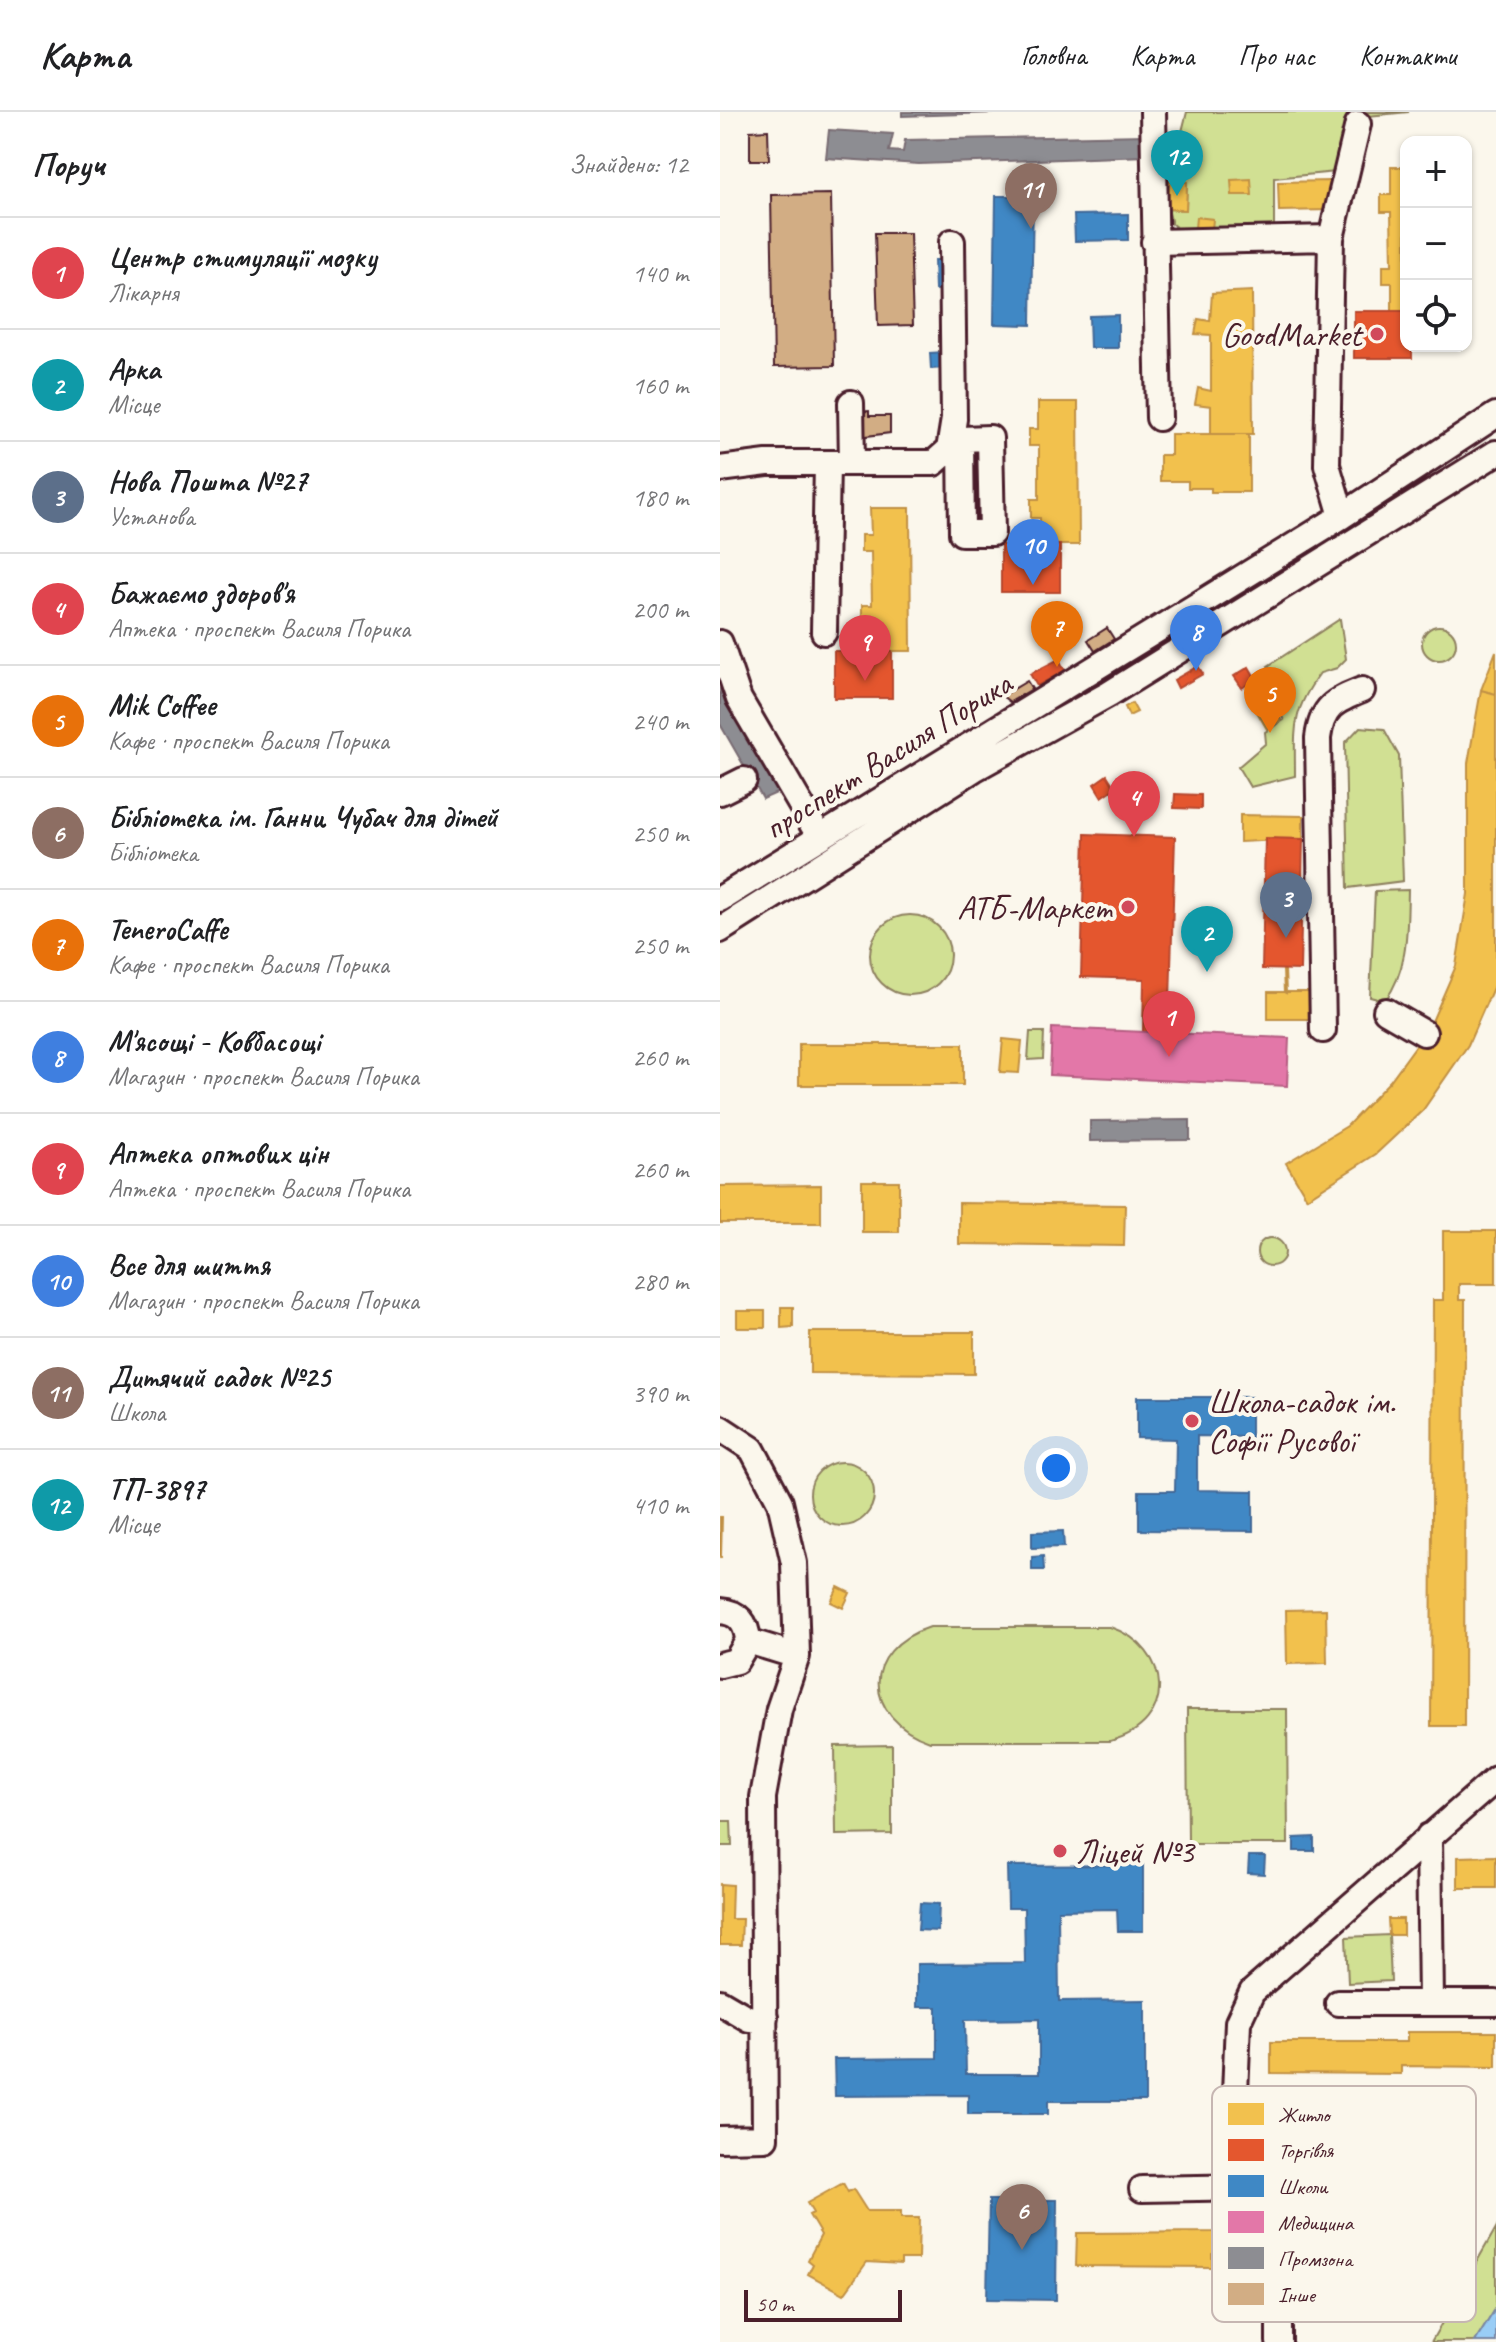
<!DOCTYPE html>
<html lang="uk">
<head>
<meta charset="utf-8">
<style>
  :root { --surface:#fff; --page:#f6f6f6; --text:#202124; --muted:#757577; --line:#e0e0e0; --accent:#db2777 }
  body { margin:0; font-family:Caveat,sans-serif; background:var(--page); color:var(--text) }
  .controls { position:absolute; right:24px; top:24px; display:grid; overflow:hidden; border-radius:16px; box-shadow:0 2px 6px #0004 }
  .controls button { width:72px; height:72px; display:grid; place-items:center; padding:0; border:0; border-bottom:2px solid var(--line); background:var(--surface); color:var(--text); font:40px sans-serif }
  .scale { position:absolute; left:24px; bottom:20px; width:158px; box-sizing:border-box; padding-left:8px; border:4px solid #4a1f2b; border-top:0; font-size:22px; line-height:28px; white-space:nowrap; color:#4a1f2b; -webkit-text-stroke:6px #fbf7ec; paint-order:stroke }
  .you { position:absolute; left:336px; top:1356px; width:28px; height:28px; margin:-20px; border:6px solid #fff; border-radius:50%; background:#1a73e8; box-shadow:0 0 0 12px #1a73e833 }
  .badge { display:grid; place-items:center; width:52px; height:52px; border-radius:50%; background:var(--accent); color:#fff; font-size:26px; font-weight:700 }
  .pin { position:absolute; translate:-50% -66px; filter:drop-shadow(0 2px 4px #0008) }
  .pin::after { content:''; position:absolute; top:42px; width:28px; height:24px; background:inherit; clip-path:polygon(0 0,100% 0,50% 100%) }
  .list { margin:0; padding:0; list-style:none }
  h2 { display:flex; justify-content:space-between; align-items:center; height:104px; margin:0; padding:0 32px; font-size:34px }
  h2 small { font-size:26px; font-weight:400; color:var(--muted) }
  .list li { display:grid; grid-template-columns:52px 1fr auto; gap:24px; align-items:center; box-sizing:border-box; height:112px; padding:0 32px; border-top:2px solid var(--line) }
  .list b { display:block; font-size:30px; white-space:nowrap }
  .list p { margin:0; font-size:26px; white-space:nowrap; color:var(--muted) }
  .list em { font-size:26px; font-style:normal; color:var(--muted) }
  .icon { flex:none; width:44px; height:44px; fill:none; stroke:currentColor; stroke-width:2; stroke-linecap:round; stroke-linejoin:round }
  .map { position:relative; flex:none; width:776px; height:2230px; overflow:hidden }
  header { display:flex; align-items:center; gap:48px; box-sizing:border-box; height:112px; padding:0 40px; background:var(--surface); border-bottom:2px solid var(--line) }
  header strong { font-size:38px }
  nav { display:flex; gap:44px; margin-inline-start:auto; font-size:28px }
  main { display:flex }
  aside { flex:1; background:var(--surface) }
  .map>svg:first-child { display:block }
  .green { fill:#d1e093; stroke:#8e805f; stroke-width:2 }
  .water { fill:#99cdf6; stroke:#7987a5; stroke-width:2 }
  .homes { fill:#f2c14e; stroke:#c09044; stroke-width:2 }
  .shops { fill:#e4572e; stroke:#b6462d; stroke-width:2 }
  .schools { fill:#3f88c5; stroke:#426897; stroke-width:2; fill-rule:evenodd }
  .health { fill:#e377a8; stroke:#b55d82; stroke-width:2 }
  .industry { fill:#8d8d92; stroke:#796c73; stroke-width:2 }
  .building { fill:#d2ad84; stroke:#4a1f2b; stroke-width:2 }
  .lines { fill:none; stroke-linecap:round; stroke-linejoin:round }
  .minor-casing { stroke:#4a1f2b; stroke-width:30 }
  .minor { stroke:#fbf7ec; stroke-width:24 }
  .poi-dot { fill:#d1495b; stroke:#fbf7ec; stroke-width:3 }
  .labels { text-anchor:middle; stroke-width:8; stroke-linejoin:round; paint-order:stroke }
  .poi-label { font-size:34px; fill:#4a1f2b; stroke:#fbf7ec; text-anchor:end }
  .street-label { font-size:34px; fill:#4a1f2b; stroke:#fbf7ec }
  .key { fill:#fbf7ec; stroke:#c6b6b2; stroke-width:2 }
  .key-label { font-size:22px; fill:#4a1f2b }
</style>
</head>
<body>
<header>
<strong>Карта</strong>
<nav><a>Головна</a><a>Карта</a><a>Про нас</a><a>Контакти</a></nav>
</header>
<main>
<aside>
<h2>Поруч<small>Знайдено: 12</small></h2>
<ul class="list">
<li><span class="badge" style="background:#e0444e">1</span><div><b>Центр стимуляції мозку</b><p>Лікарня</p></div><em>140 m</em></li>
<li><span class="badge" style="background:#0f9aa8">2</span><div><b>Арка</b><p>Місце</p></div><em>160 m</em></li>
<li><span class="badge" style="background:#5c6f8a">3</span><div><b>Нова Пошта №27</b><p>Установа</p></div><em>180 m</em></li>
<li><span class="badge" style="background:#e0444e">4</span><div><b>Бажаємо здоров'я</b><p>Аптека · проспект Василя Порика</p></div><em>200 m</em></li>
<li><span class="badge" style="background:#e8710a">5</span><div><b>Mik Coffee</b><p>Кафе · проспект Василя Порика</p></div><em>240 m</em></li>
<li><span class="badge" style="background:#8d6e63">6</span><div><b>Бібліотека ім. Ганни Чубач для дітей</b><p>Бібліотека</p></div><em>250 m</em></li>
<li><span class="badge" style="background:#e8710a">7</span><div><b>TeneroCaffe</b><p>Кафе · проспект Василя Порика</p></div><em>250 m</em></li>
<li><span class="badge" style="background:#3f7fe0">8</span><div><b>М'ясощі - Ковбасощі</b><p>Магазин · проспект Василя Порика</p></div><em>260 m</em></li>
<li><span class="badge" style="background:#e0444e">9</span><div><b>Аптека оптових цін</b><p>Аптека · проспект Василя Порика</p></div><em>260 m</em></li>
<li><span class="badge" style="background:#3f7fe0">10</span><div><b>Все для шиття</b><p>Магазин · проспект Василя Порика</p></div><em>280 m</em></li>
<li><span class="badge" style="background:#8d6e63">11</span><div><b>Дитячий садок №25</b><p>Школа</p></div><em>390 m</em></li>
<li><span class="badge" style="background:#0f9aa8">12</span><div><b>ТП-3897</b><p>Місце</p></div><em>410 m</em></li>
</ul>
</aside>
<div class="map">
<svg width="776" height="2230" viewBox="0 0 776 2230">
  <rect width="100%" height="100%" fill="#fbf7ec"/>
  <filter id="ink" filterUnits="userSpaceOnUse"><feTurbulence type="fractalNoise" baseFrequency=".0125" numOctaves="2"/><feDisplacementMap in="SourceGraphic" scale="16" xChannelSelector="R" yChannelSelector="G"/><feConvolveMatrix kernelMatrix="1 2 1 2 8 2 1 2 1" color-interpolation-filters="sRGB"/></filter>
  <g filter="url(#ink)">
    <!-- green -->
    <path class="green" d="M 467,0 L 689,0 L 627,6 L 616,60 L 554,66 L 554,117 L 465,122 L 452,112 L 448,97 L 466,98 L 467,71 L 449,70 Z
      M 620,507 L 626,547 L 617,556 L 600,561 C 571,601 575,616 575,664 L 530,675 L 518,655 L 546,631 L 545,620 L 564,608 L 548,582 L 563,572 L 548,554 Z
      M702 531a17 17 0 1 1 34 0a17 17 0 1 1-34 0Z
      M 640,615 L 664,617 L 679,644 L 683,769 L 628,776 L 625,631 Z
      M 688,778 C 687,815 689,857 665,889 L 650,885 L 655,779 Z
      M150 843a40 40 0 1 1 80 0a40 40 0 1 1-80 0Z
      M 310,920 L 324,920 L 323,947 L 308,948 Z
      M537 1140a14 14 0 1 1 28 0a14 14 0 1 1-28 0Z
      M90 1382a32 32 0 1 1 64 0a32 32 0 1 1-64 0Z
      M 210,1515 L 390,1515 C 453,1536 458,1612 390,1629 L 210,1629 C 142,1606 141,1537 210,1515 Z
      M 467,1597 L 567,1597 L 568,1732 L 468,1732 Z
      M 172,1633 L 172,1722 L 116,1723 L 115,1634 Z
      M 0,1709 L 11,1709 L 12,1734 L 0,1734 Z
      M 669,1823 L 671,1869 L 628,1871 L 626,1825 Z
      M 776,2116 L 776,2196 L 755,2230 L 711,2230 Z"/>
    <!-- water -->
    <path class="water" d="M 776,2196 L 776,2230 L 755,2230 Z"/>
    <!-- homes -->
    <path class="homes" d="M 671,55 L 686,55 L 686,199 L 672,199 L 672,171 L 663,171 L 663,153 L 672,153 L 671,100 L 661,100 L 661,83 L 671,83 Z
      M 531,67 L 532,83 L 512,83 L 511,68 Z
      M 610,69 L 611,98 L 559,99 L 558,70 Z
      M 449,70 L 467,70 L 466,98 L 447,97 Z
      M 476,105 L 493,107 L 492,118 L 475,116 Z
      M 532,179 L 533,322 L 491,322 L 491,294 L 475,292 L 478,276 L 491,279 L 491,223 L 475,222 L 478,207 L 490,209 L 492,181 Z
      M 318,290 L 358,290 L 359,433 L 320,433 L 320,406 L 311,406 L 311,387 L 319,387 L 319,334 L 309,334 L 309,317 L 318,317 Z
      M 451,322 L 529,322 L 529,380 L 491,380 L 491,376 L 468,376 L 468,369 L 440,369 L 440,343 L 451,343 Z
      M 150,396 L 190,396 L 191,539 L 152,539 L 152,511 L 142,512 L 142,493 L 152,493 L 151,440 L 141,440 L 141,423 L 151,423 Z
      M 776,539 L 776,582 L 761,578 Z
      M 761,578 L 776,582 L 776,869 L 748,933 L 703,998 L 656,1042 L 587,1086 L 566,1051 L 627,1014 L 670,969 L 710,914 L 736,854 L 748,782 L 748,651 Z
      M 550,589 L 561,608 L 547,617 L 536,598 Z
      M 412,591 L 417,600 L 409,604 L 405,595 Z
      M 520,703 L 583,704 L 583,727 L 520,730 Z
      M 563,858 L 565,858 L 566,881 L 564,880 Z
      M 548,880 L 598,880 L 598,907 L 548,907 Z
      M 283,927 L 302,929 L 299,961 L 280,960 Z
      M 79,932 L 243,932 L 243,973 L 79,973 Z
      M 142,1069 L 179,1069 L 179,1120 L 142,1120 Z
      M 101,1073 L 101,1111 L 0,1111 L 0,1074 Z
      M 239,1091 L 405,1093 L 404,1134 L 239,1132 Z
      M 723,1119 L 776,1119 L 776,1172 L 739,1172 L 739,1188 L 745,1188 L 744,1614 L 711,1614 L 713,1188 L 723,1188 Z
      M 61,1195 L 73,1195 L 73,1215 L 61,1216 Z
      M 17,1199 L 45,1199 L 45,1216 L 17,1216 Z
      M 90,1220 L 254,1220 L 254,1262 L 90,1261 Z
      M 0,1405 L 2,1405 L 1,1445 L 0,1445 Z
      M 118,1475 L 130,1481 L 123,1496 L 111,1490 Z
      M 606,1497 L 607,1551 L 567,1552 L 566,1498 Z
      M 776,1744 L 776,1776 L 738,1776 L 738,1745 Z
      M 0,1772 L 12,1773 L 11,1807 L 22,1807 L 21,1833 L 0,1833 Z
      M 668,1807 L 683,1807 L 683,1823 L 669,1823 Z
      M 687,1920 L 776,1920 L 776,1955 L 681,1954 L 681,1962 L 551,1961 L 551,1930 L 687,1930 Z
      M 123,2071 L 128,2080 L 133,2077 L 147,2099 L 181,2099 L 181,2106 L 199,2106 L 198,2147 L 181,2147 L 181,2152 L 147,2150 L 124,2182 L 88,2162 L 93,2152 L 88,2148 L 101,2123 L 89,2103 L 93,2101 L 87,2091 Z
      M 495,2108 L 631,2109 L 631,2143 L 492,2142 L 492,2155 L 356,2154 L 357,2121 L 495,2120 Z"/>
    <!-- shops -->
    <path class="shops" d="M 634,199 L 686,199 L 686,234 L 692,234 L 692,246 L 634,246 Z
      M 281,433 L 340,433 L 340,480 L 281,480 Z
      M 114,539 L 172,539 L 172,586 L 114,586 Z
      M 339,547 L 345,559 L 317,574 L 310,562 Z
      M 478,554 L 483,562 L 458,576 L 454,568 Z
      M 529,555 L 536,567 L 522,576 L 514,564 Z
      M 387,663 L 395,676 L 382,685 L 374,672 Z
      M 455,682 L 481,683 L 481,697 L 454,696 Z
      M 365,722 L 455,725 L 449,921 L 423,920 L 424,867 L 361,865 Z
      M 545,726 L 583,727 L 580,858 L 542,857 Z"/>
    <!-- schools -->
    <path class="schools" d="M 276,84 L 313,84 L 311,213 L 274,212 Z
      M 408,102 L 408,128 L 355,129 L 354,103 Z
      M 214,148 L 229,148 L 230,177 L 215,178 Z
      M 398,203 L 398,236 L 370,236 L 369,204 Z
      M 224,240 L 225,256 L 211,257 L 210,241 Z
      M 417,1285 L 531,1285 L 531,1325 L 477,1324 L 477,1378 L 533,1379 L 533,1419 L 419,1418 L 419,1379 L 455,1379 L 456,1327 L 417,1326 Z
      M 343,1419 L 344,1435 L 312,1436 L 312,1420 Z
      M 323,1444 L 324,1458 L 312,1458 L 312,1445 Z
      M 594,1725 L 594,1739 L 574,1739 L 574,1726 Z
      M 529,1744 L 545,1744 L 544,1762 L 528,1761 Z
      M 423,1753 L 423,1819 L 398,1819 L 397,1797 L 338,1798 L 339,1889 L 425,1888 L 425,1989 L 328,1989 L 328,2002 L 248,2002 L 248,1983 L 115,1984 L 114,1947 L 217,1946 L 217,1895 L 197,1895 L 197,1852 L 305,1851 L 304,1796 L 288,1796 L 287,1754 ZM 319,1907 L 319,1962 L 246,1962 L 245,1908 Z
      M 200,1791 L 219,1792 L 218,1819 L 198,1818 Z
      M 269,2088 L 337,2088 L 336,2188 L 267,2187 Z"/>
    <!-- health -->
    <path class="health" d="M 332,916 L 569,926 L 567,974 L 330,963 Z"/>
    <!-- industry -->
    <path class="industry" d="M 182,0 L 307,0 L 182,4 Z
      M 109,18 L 173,22 L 169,39 L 183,40 L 185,28 L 425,23 L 426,44 L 199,52 L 106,46 Z
      M 0,578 L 19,606 L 61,679 L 43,687 L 0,612 Z
      M 470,1008 L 470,1028 L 370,1029 L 370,1009 Z"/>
    <!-- building -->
    <path class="building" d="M 48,18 L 49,48 L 30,48 L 30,19 Z
      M 111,82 L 114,254 L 54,255 L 51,83 Z
      M 155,121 L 190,121 L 193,213 L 158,214 Z
      M 149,299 L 149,304 L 170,304 L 170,321 L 138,325 L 138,300 Z
      M 387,516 L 394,527 L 375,539 L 368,528 Z
      M 307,569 L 312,577 L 290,590 L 282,584 Z"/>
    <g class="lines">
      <!-- minor casing -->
      <g class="minor-casing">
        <path id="minor" d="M 433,0 L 439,306
          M 434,130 L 611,126
          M 131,291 L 132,351
          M 270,326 L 272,421 L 242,421 L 241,327 Z
          M 229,338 L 234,307 L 232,130
          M 0,357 L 47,351 L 214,351 L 241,327
          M 622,404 L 607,353 L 611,126 L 638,12
          M 104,520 L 107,351
          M 0,531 L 19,587 L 99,724
          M 0,680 L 24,668
          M 0,787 L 622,404 L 776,303
          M 0,818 L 254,657 L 389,582 L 776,341
          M 666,899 L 704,921
          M 603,918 L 598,626 C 602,595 614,589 642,578
          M 0,1316 L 32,1337 L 60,1390 L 74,1451 L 77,1544 L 59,1597 L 43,1685 L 45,2026 L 0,2027
          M 0,1499 C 18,1500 27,1511 28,1529 L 16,1549 L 0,1553
          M 28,1529 L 77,1544
          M 709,1724 L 711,1890
          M 0,1890 L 29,1907 L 45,1905
          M 618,1891 L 776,1891
          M 511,2076 L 518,1910 L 532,1880 L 776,1667
          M 422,2077 L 646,2073
          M 559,2230 L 559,2215"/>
      </g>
      <!-- minor -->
      <use href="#minor" class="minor"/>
    </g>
  </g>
  <!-- markers -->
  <g class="poi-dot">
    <circle cx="657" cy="222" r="8"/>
    <circle cx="408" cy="795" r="8"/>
    <circle cx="472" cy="1309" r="8"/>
    <circle cx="340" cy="1739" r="8"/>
  </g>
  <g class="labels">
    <!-- poi labels -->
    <g class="poi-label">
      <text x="641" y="234">GoodMarket</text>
      <text x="392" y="807">АТБ-Маркет</text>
      <text x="488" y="1301" text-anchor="start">Школа-садок ім.<tspan x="488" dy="39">Софії Русової</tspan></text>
      <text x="356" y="1751" text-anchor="start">Ліцей №3</text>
    </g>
    <!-- street labels -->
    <g class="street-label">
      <text transform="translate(167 643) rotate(-32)" y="12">проспект Василя Порика</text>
    </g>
  </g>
  <!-- legend -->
  <rect x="492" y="1974" width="264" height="236" rx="12" class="key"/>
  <rect x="508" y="1991" width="36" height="22" fill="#f2c14e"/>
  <rect x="508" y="2027" width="36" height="22" fill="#e4572e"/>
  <rect x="508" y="2063" width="36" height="22" fill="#3f88c5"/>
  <rect x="508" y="2099" width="36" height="22" fill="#e377a8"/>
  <rect x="508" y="2135" width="36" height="22" fill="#8d8d92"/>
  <rect x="508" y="2171" width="36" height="22" fill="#d2ad84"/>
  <g class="key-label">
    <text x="558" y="2010">Житло</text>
    <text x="558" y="2046">Торгівля</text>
    <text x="558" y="2082">Школи</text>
    <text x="558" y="2118">Медицина</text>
    <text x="558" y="2154">Промзона</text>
    <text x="558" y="2190">Інше</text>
  </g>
</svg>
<div class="controls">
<button>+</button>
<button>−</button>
<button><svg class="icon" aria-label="locate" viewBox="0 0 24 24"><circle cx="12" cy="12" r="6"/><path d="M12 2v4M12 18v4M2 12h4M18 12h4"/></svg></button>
</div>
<div class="scale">50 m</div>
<div class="you"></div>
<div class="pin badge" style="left:449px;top:945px;background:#e0444e">1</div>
<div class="pin badge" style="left:487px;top:860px;background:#0f9aa8">2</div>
<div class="pin badge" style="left:566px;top:826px;background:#5c6f8a">3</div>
<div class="pin badge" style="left:414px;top:725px;background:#e0444e">4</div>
<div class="pin badge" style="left:550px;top:621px;background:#e8710a">5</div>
<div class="pin badge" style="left:302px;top:2138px;background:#8d6e63">6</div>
<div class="pin badge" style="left:337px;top:555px;background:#e8710a">7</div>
<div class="pin badge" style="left:476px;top:559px;background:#3f7fe0">8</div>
<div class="pin badge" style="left:145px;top:569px;background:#e0444e">9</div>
<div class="pin badge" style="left:313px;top:473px;background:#3f7fe0">10</div>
<div class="pin badge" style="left:311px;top:117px;background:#8d6e63">11</div>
<div class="pin badge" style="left:457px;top:84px;background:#0f9aa8">12</div>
</div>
</main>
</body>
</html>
